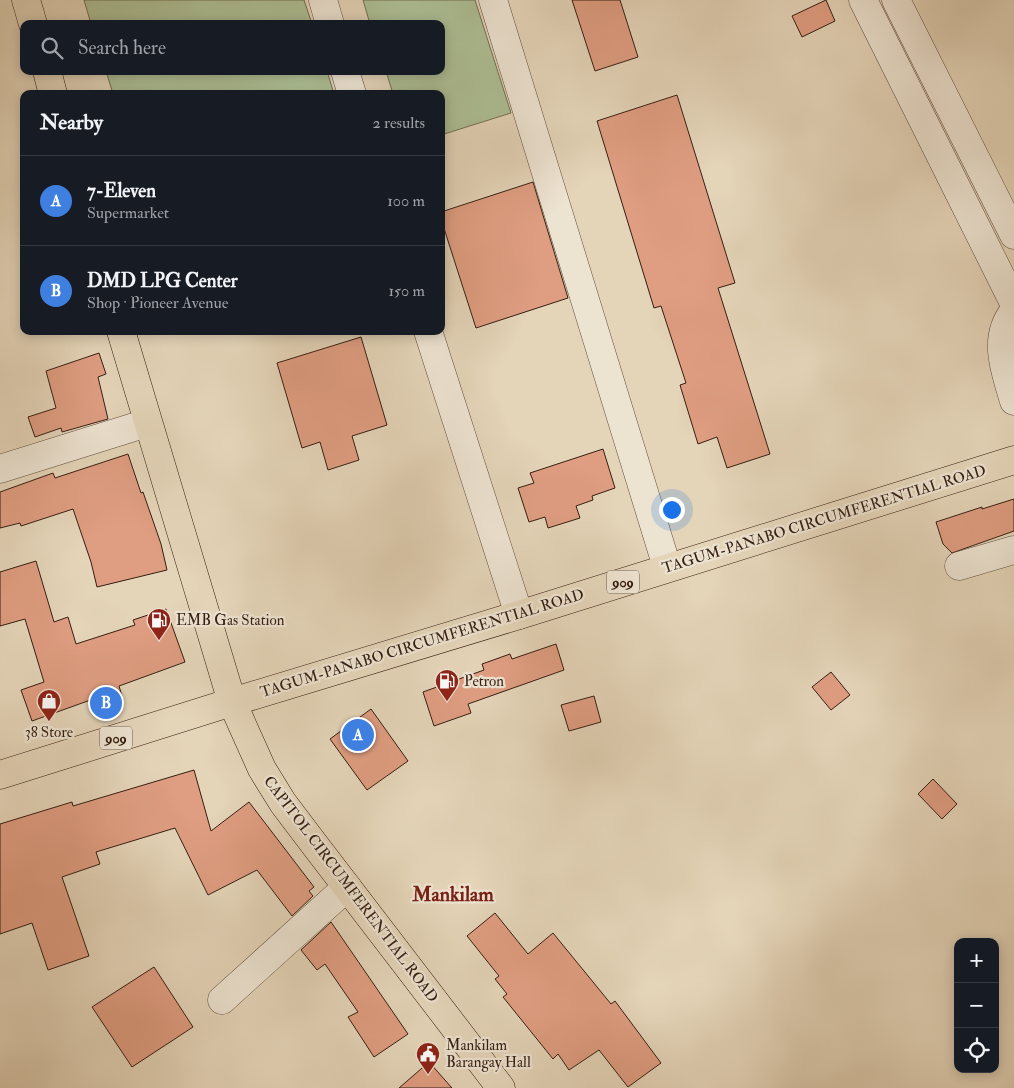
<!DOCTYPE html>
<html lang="en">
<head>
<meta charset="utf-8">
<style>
  :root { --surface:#171b24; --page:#20242c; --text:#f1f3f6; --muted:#9ea1a6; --line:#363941; --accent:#b45309 }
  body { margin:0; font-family:"IM FELL Double Pica",serif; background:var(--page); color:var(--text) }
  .controls { position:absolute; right:15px; bottom:15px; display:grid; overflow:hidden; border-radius:10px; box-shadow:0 2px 12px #0003 }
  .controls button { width:45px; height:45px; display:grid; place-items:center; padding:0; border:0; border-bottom:1px solid var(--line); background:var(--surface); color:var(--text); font:25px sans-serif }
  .you { position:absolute; left:671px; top:509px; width:18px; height:18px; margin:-12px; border:4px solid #fff; border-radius:50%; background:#1a73e8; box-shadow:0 0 0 8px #1a73e833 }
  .badge { display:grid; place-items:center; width:32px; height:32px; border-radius:50%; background:var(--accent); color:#fff; font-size:16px; font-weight:700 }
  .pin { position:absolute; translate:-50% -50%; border:2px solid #fff; box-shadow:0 1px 5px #0006 }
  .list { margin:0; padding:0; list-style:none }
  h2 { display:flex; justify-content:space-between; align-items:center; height:65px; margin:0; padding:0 20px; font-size:21px }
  h2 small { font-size:16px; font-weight:400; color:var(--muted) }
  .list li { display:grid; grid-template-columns:32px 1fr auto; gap:15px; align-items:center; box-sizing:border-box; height:90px; padding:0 20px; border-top:1px solid var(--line) }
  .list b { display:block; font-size:19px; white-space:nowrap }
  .list p { margin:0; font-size:16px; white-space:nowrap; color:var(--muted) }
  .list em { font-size:16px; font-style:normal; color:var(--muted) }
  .icon { flex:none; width:28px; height:28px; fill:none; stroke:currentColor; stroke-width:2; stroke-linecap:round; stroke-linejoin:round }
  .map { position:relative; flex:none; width:1014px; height:1088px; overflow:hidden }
  .search { position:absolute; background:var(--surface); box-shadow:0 2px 12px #0003; left:20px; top:20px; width:425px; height:55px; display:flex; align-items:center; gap:12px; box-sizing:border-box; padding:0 18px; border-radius:10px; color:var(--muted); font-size:19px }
  .panel { position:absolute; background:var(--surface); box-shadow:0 2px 12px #0003; left:20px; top:90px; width:425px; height:245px; border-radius:10px }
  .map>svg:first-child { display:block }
  .green { fill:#adbe94; stroke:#716e53 }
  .building { fill:#df9d81; stroke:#351e12 }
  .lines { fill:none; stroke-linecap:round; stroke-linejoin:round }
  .minor-casing { stroke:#614c3c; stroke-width:29 }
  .major-casing { stroke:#351e12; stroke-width:29 }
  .highway-casing { stroke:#351e12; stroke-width:29 }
  .minor { stroke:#ede3d1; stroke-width:28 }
  .major { stroke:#e4d4b8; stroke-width:28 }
  .highway { stroke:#e4d4b8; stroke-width:28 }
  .labels { text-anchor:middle; stroke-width:4.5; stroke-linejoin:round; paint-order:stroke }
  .shield { fill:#ede3d1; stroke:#6c594b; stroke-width:1 }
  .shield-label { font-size:14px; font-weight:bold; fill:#351e12 }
  .street-label { font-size:15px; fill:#351e12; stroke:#ede3d1 }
  .poi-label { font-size:15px; fill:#351e12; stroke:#ede3d1; text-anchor:start }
  .district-label { font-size:20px; font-weight:bold; fill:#7a1f14; stroke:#ede3d1 }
</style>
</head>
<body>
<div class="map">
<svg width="1014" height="1088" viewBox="0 0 1014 1088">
  <rect width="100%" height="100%" fill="#e4d4b8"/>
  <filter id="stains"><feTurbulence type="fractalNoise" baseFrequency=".004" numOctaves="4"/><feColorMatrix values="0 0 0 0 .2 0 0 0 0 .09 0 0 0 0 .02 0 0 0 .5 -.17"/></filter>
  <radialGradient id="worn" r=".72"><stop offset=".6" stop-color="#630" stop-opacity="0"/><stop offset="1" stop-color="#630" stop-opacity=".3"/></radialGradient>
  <!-- green -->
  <path class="green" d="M 84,0 L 304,0 L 312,24 L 91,24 Z
    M 363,0 L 475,0 L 511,113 L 441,135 L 441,94 L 393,94 L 386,71 L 441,71 L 441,24 L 370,24 Z
    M 106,71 L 327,71 L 334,94 L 113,94 Z"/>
  <!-- building -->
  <path class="building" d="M 572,0 L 620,0 L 638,57 L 595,71 Z
    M 826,0 L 835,21 L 802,37 L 792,16 Z
    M 677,95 L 735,283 L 718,288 L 770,454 L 727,468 L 717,437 L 698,444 L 680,385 L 686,383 L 661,306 L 654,308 L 597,121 Z
    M 533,182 L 568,298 L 476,328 L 441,219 L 441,212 Z
    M 361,337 L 387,425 L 352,436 L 359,460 L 328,470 L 320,442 L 302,448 L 277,363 Z
    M 99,353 L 106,374 L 98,377 L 108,419 L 62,432 L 61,428 L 35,437 L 28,417 L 56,408 L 46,371 Z
    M 603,449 L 615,488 L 592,496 L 593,500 L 576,506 L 580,518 L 548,528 L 545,517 L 529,522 L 518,488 L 534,483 L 530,473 Z
    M 128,454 L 141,493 L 143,492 L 161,544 L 167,570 L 97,587 L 91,562 L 73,509 L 21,526 L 20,523 L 0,528 L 0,492 L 53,473 L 55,478 Z
    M 1014,499 L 1014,531 L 952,553 L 943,544 L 936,522 L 982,507 L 982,509 Z
    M 36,561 L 54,622 L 68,617 L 76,644 L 135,625 L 133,620 L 166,609 L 185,662 L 119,686 L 122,696 L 98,704 L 96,698 L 32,721 L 21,690 L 44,682 L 25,619 L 0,626 L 0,572 Z
    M 556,644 L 564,670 L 468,704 L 471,713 L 434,726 L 423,692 L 484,670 L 482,664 L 510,654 L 512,659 Z
    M 831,672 L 850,695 L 831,710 L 812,687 Z
    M 594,696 L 601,722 L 569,731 L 561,705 Z
    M 371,709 L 408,761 L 367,790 L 330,739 Z
    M 194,770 L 211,831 L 249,802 L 314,887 L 309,891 L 313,896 L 292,916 L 257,870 L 208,895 L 175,828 L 96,852 L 100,864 L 62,877 L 89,956 L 48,970 L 32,923 L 0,934 L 0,824 L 72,802 L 73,806 Z
    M 933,779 L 957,804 L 942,819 L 918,794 Z
    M 495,913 L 528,954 L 553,933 L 611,1004 L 615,1001 L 661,1063 L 628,1087 L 599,1050 L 569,1070 L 558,1054 L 553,1059 L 503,997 L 507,994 L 495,979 L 499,976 L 467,936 Z
    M 331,922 L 408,1034 L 374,1057 L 348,1017 L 358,1012 L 325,964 L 317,970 L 301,950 Z
    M 154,967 L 193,1027 L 132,1067 L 92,1007 Z
    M 429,1062 L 452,1088 L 399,1088 Z"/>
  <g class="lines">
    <!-- minor casing -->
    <g class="minor-casing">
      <path id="minor" d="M 323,0 L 330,24
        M 493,0 L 667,567
        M 863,0 L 1014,303
        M 896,0 L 1014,235
        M 345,71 L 352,94
        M 1014,311 C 992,338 1005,371 1014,401
        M 428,331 L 519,615
        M 0,469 L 147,423
        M 959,566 L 1014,550
        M 222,1000 L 347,887"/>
    </g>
    <!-- major casing -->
    <g class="major-casing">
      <path id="major" d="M 26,0 L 33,24
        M 47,71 L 53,94
        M 121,331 L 232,702 L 262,769 L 283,803 L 311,840 L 501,1088"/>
    </g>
    <!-- highway casing -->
    <g class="highway-casing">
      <path id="highway" d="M 0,775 L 232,702 L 519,615 L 1014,460"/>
    </g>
    <!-- minor -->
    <use href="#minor" class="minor"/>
    <!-- major -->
    <use href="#major" class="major"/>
    <!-- highway -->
    <use href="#highway" class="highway"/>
  </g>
  <!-- icons -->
  <defs>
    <g id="fuel-pin" transform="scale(1.25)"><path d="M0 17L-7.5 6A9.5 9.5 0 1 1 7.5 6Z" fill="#8f2418" stroke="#ede3d1"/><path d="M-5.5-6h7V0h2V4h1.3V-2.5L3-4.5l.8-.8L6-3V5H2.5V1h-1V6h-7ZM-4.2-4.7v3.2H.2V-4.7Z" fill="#fff"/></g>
    <g id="shop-pin" transform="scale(1.25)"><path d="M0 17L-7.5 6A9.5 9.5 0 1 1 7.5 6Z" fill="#8f2418" stroke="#ede3d1"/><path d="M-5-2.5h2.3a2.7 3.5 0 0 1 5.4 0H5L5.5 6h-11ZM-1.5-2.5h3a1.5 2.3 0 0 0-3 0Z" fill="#fff"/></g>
    <g id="civic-pin" transform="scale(1.25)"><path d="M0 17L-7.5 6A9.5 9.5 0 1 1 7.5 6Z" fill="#8f2418" stroke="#ede3d1"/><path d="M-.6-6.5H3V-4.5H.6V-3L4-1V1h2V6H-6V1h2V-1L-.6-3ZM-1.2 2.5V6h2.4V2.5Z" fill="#fff"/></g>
  </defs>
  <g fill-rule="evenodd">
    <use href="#fuel-pin" x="159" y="620"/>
    <use href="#fuel-pin" x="447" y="681"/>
    <use href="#shop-pin" x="49" y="701"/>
    <use href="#civic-pin" x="428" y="1054"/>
  </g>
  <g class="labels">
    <!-- shield labels -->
    <g class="shield">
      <rect x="607" y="570.5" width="32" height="23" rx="4"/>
      <rect x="100" y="726.5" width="32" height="23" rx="4"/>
    </g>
    <g class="shield-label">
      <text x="623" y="587">909</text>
      <text x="116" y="743">909</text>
    </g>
    <!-- street labels -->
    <g class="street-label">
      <text transform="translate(824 519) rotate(-17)" y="5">TAGUM-PANABO CIRCUMFERENTIAL ROAD</text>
      <text transform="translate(422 643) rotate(-17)" y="5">TAGUM-PANABO CIRCUMFERENTIAL ROAD</text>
      <text transform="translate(351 889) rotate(53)" y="5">CAPITOL CIRCUMFERENTIAL ROAD</text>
    </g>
    <!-- poi labels -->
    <g class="poi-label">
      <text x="176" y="625">EMB Gas Station</text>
      <text x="464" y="686">Petron</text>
      <text x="49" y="737" text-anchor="middle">38 Store</text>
      <text x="446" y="1050">Mankilam<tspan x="446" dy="17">Barangay Hall</tspan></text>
    </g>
    <!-- district labels -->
    <g class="district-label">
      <text x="453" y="901">Mankilam</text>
    </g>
  </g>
  <rect width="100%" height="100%" filter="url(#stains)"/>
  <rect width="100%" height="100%" fill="url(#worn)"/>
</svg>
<div class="controls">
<button>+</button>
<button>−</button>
<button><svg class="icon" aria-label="locate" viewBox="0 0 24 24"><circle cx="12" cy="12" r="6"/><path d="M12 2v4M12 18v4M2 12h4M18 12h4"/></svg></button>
</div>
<div class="you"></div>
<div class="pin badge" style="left:358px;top:735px;background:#3f7fe0">A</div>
<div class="pin badge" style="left:106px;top:703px;background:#3f7fe0">B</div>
<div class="search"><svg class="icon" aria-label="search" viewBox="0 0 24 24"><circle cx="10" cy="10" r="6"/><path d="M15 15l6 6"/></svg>Search here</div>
<section class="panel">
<h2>Nearby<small>2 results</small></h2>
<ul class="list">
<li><span class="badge" style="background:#3f7fe0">A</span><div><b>7-Eleven</b><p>Supermarket</p></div><em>100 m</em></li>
<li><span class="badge" style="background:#3f7fe0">B</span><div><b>DMD LPG Center</b><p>Shop · Pioneer Avenue</p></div><em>150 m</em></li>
</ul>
</section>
</div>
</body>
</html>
